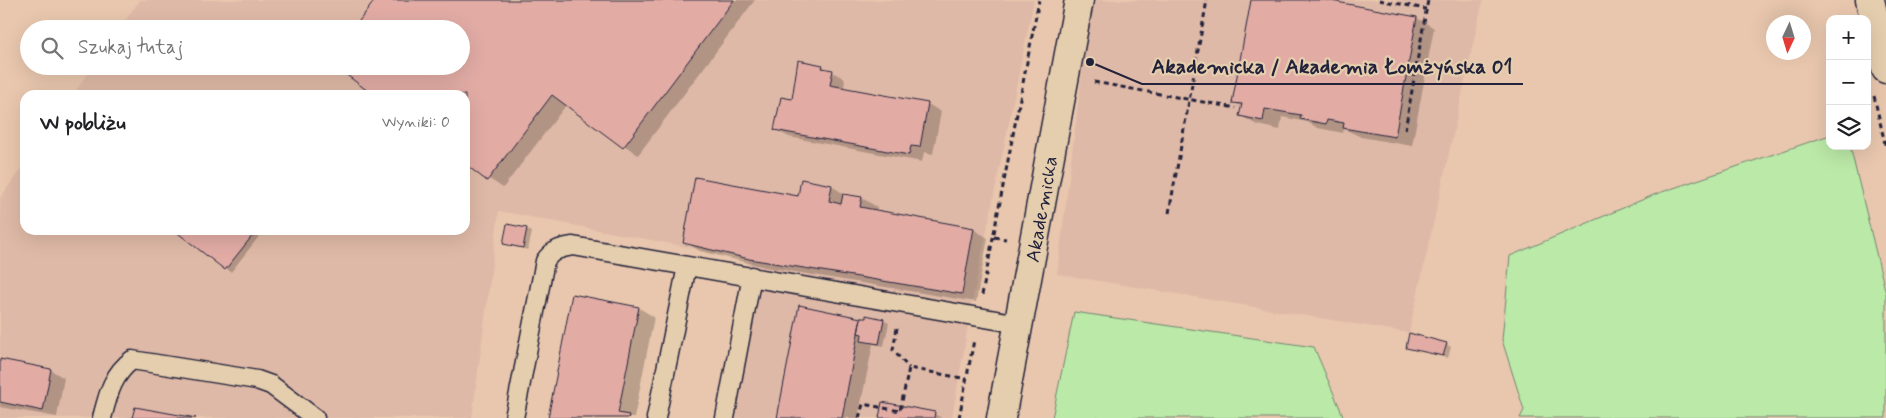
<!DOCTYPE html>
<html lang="pl">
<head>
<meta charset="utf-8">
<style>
  :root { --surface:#fff; --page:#f2f2f2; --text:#202124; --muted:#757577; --line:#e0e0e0 }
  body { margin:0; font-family:Mynerve,sans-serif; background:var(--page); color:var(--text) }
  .controls { position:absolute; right:15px; top:15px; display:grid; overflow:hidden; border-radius:10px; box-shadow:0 5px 20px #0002 }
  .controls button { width:45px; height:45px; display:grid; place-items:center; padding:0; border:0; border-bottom:1px solid var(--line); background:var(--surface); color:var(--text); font:25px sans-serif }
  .compass { position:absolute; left:1766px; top:15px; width:45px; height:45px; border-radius:50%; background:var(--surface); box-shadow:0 5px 20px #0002; rotate:184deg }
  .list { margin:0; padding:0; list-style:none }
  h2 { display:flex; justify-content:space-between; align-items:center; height:65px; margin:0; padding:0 20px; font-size:21px }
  h2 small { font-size:16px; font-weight:400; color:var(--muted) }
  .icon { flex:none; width:28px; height:28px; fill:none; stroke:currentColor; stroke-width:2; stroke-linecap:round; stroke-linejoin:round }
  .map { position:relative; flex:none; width:1886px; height:418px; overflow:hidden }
  .search { position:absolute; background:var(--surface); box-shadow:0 5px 20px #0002; left:20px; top:20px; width:450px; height:55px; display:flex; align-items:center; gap:12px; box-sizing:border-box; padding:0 18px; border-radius:28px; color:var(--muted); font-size:19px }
  .panel { position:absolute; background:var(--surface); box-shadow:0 5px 20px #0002; left:20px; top:90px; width:450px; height:145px; border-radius:15px }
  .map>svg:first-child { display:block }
  .built { fill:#dfb9a7 }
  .green { fill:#bbe9a7; stroke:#6e8671 }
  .shadow { fill:#0003 }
  .building { fill:#e2aca5; stroke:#22223b }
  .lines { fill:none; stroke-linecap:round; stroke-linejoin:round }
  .lane-casing { stroke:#22223b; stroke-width:21 }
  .street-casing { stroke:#22223b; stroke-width:31 }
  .path { stroke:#22223b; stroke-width:3; stroke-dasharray:5 4; stroke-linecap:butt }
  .lane { stroke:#e5ceae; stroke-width:18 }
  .street { stroke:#e5ceae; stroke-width:28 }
  .labels { text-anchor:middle; stroke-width:4.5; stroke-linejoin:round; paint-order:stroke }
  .street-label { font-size:20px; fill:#22223b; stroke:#e5ceae }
  .leader { fill:none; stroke:#22223b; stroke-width:2 }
  .callout-dot { fill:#22223b; stroke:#e5ceae; stroke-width:2 }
  .callout-label { font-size:21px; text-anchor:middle; font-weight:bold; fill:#22223b; stroke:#e5ceae; stroke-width:4.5; stroke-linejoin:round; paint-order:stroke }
</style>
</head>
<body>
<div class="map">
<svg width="1886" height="418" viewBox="0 0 1886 418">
  <rect width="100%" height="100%" fill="#e9c7ae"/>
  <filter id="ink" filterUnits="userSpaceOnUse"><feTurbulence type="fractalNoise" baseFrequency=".02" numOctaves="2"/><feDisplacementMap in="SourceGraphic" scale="10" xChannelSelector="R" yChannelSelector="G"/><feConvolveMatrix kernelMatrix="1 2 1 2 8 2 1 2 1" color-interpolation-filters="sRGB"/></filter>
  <g filter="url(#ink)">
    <!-- built -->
    <path class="built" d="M 140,0 L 1034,0 L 972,303 L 952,418 L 718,418 L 749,259 L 499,211 L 472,418 L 0,418 L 0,198 L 25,163 L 25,230 L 465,230 L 465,95 L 73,95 L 93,66 L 461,66 L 461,29 L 119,29 Z
      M 1091,0 L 1483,0 L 1409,333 L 1057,274 Z"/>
    <!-- green -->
    <path class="green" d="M 1830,135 L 1830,146 L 1850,146 L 1886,294 L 1886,418 L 1520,418 L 1524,410 L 1502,340 L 1510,256 L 1656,194 Z
      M 1074,312 L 1314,347 L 1344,418 L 1052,418 Z"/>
    <!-- shadow -->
    <path class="shadow" d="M 376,0 L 755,0 L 638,155 L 567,104 L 503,188 L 465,163 L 465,95 L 375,95 L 461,66 L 461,29 Z
      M 1252,0 L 1331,0 L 1331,2 L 1417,18 L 1434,28 L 1412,146 L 1361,137 L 1344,129 L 1343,133 L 1318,128 L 1307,122 L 1282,117 L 1280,130 L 1257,125 L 1241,116 L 1242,107 L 1234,102 Z
      M 822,66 L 845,79 L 844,89 L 928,104 L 941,112 L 933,154 L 924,152 L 922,162 L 789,137 L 776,130 L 794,100 Z
      M 832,186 L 847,196 L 862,198 L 877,207 L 876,211 L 973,229 L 988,238 L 976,302 L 765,267 L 700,251 L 685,242 Z
      M 527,229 L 532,232 L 528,250 L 504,244 Z
      M 176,230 L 264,230 L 231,272 Z
      M 639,308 L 654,317 L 634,418 L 549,418 Z
      M 867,320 L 883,320 L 889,323 L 884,346 L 873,344 L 858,418 L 778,418 Z
      M 1446,344 L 1451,347 L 1448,358 L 1407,347 Z
      M 0,361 L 51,370 L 64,378 L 57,417 L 0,407 Z
      M 934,414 L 942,418 L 880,418 Z"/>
    <!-- building -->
    <path class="building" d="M 375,0 L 734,0 L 623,148 L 552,95 L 487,181 L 465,164 L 465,95 L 373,95 L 335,66 L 461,66 L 461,29 L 353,29 Z
      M 1251,0 L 1326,0 L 1417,17 L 1395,137 L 1343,128 L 1344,123 L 1327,120 L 1326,124 L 1300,119 L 1301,115 L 1265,109 L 1263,121 L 1239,116 L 1242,104 L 1232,103 Z
      M 798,60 L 823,65 L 822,68 L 833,70 L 830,85 L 928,103 L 920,147 L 911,146 L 909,155 L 774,130 L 781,97 L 792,99 Z
      M 695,177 L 798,196 L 801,179 L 832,185 L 829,201 L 841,204 L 843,194 L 862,197 L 860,207 L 974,228 L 962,294 L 749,259 L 683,243 Z
      M 507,224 L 527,228 L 523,248 L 503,244 Z
      M 174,230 L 257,230 L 225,270 Z
      M 572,294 L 639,307 L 618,413 L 629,415 L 628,418 L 548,418 Z
      M 799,305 L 861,318 L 842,418 L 777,418 Z
      M 866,315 L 884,319 L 879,344 L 861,341 L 862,334 L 858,333 L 861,318 L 866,318 Z
      M 1409,333 L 1447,343 L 1443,356 L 1406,348 Z
      M 0,359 L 51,369 L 43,411 L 0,402 Z
      M 882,402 L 935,412 L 934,418 L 879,418 Z
      M 135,407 L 196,418 L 132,418 Z"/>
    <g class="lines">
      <!-- lane casing -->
      <g class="lane-casing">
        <path id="lane" d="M 102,418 C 108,395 112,375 132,360 L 257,380 L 271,385 L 315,418
          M 514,418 L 545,261 C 552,250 560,248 573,246 L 1019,324
          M 656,418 L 687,266
          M 725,418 L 752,276"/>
      </g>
      <!-- street casing -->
      <g class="street-casing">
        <path id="street" d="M 1870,0 L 1886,69
          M 1001,418 L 1079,0"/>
      </g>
      <!-- path -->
      <path class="path" d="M 1379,0 L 1426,9
        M 1094,82 L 1236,108
        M 1874,96 L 1886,148
        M 1405,130 L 1428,0
        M 1169,213 L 1207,0
        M 994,237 L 1006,239
        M 982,295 L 1039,0
        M 897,328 L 893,350 L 909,368
        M 859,418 L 863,404 L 900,411 L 909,368 L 967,379
        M 959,418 L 974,340"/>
      <!-- lane -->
      <use href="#lane" class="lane"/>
      <!-- street -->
      <use href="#street" class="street"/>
    </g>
  </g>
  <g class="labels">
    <!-- street labels -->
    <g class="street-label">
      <text transform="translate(1041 209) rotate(-80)" y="7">Akademicka</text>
    </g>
  </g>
  <!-- callouts -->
  <path class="leader" d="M1090 62L1142 84H1523"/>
  <circle class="callout-dot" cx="1090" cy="62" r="5"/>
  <g class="callout-label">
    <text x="1332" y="73">Akademicka / Akademia Łomżyńska 01</text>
  </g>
</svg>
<div class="controls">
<button>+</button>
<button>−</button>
<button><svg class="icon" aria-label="layers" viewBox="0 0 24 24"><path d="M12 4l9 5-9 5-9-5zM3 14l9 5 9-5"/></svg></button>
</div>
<svg class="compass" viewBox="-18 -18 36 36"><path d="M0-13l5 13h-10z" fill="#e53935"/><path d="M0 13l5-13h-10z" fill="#757577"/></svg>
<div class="search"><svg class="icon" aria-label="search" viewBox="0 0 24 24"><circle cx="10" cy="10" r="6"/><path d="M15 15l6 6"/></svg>Szukaj tutaj</div>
<section class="panel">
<h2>W pobliżu<small>Wyniki: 0</small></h2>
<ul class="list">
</ul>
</section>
</div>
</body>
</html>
